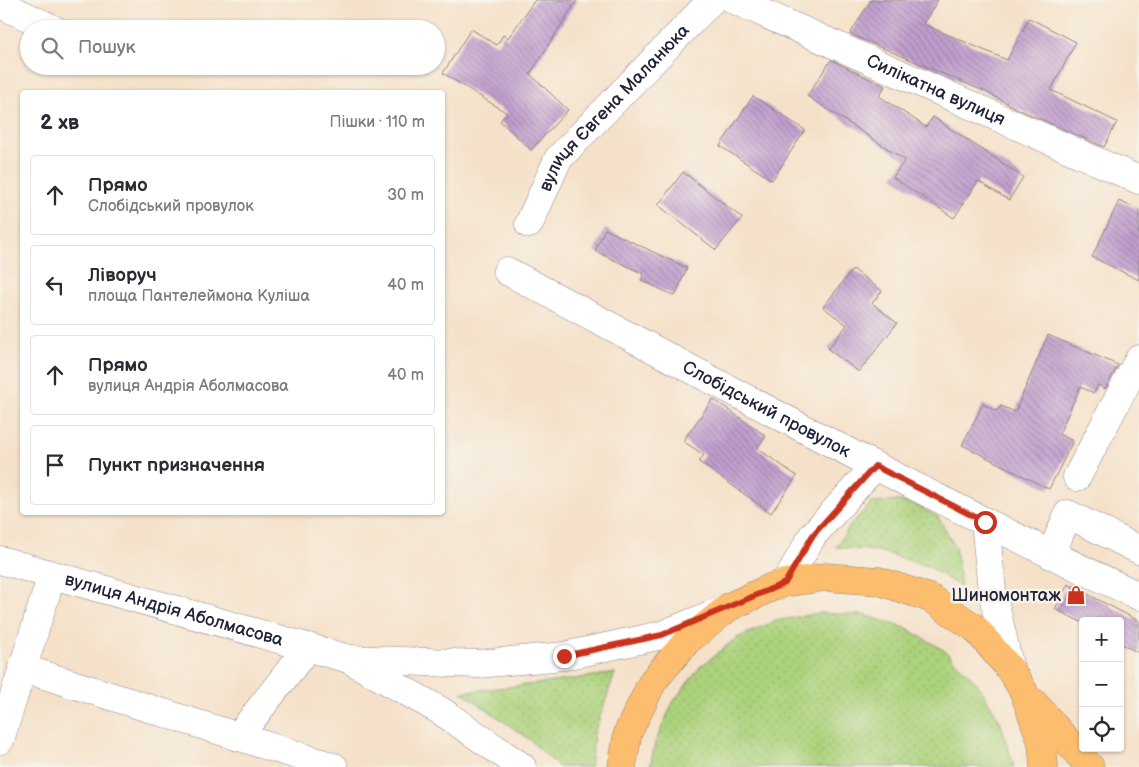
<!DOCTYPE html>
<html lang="uk">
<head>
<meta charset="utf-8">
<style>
  :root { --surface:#fff; --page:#f7f7f7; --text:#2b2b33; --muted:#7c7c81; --line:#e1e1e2 }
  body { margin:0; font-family:"Balsamiq Sans",sans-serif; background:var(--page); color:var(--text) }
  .controls { position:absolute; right:15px; bottom:15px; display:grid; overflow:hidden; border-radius:5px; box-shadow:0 1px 4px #0004 }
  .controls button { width:45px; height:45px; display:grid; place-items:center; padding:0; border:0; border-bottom:1px solid var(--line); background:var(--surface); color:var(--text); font:25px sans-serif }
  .stop { position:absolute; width:15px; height:15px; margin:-11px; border:4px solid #c8321e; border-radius:50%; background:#fff }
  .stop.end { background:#c8321e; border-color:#fff; box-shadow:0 1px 5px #0008 }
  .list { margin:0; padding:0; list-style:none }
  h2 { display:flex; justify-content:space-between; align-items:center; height:65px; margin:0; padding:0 20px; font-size:21px }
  h2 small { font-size:16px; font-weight:400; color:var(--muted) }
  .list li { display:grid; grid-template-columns:32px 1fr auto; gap:15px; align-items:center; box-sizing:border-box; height:80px; margin:0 10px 10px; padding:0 10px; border:1px solid var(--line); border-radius:5px }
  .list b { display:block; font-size:19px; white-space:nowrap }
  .list p { margin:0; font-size:16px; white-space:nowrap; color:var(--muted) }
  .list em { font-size:16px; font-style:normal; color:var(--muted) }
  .icon { flex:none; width:28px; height:28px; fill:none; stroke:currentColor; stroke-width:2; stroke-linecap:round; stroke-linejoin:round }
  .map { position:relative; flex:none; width:1139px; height:767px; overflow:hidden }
  .search { position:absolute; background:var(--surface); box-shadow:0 1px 4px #0004; left:20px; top:20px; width:425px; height:55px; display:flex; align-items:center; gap:12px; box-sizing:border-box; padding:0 18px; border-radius:28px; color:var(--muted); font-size:19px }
  .panel { position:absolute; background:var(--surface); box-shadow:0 1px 4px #0004; left:20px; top:90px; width:425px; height:425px; border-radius:5px }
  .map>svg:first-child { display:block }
  .green { fill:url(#green-dots); stroke:#677a5c }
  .building { fill:url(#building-back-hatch) }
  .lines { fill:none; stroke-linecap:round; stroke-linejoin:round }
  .minor-casing { stroke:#8c8282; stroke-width:29 }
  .major-casing { stroke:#8c8282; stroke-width:29 }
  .minor { stroke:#fff; stroke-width:28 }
  .major { stroke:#fcbd6e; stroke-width:28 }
  .route { stroke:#c8321e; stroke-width:6 }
  .labels { text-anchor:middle; stroke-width:5; stroke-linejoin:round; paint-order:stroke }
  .street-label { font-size:18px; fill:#22223b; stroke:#f7f3e8 }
  .poi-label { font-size:18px; fill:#22223b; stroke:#f7f3e8; text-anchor:end }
</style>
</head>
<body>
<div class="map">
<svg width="1139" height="767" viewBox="0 0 1139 767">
  <defs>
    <pattern id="green-dots" width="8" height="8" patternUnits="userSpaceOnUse" patternTransform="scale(1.25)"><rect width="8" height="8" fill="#acd27c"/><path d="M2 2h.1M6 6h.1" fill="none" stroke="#94b46c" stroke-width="1.8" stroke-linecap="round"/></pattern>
    <pattern id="building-back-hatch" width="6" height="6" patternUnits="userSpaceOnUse" patternTransform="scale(1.25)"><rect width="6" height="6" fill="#c09ece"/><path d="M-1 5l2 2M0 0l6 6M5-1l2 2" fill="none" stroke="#9c80a8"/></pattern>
  </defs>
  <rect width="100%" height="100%" fill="#f7f3e8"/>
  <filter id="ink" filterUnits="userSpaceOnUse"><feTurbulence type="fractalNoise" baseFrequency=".02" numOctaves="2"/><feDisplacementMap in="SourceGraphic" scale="10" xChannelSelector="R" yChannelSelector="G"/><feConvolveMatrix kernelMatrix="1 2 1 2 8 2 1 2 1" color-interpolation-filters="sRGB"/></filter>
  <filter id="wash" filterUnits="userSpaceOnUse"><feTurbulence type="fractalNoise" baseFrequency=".0096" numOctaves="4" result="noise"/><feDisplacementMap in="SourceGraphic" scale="20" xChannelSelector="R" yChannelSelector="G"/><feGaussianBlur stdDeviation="1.12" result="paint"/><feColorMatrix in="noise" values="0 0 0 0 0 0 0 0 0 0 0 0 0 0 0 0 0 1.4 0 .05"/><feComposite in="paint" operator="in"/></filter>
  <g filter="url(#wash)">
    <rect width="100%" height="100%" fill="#f5e1c9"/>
    <!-- green -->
    <path class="green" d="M 899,501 L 918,506 L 938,517 L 955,547 L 961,587 L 927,566 L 878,551 L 836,547 L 853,522 L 872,503 Z
      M 819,613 L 864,615 L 906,628 L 945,651 L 977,683 L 1000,721 L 1014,767 L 650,767 L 655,743 L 673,702 L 700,667 L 735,639 L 775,621 Z
      M 615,673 L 594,734 L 590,767 L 559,767 L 529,739 L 462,692 L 553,682 Z"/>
    <g id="blocks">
      <!-- building -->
      <path class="building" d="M 535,0 L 577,0 L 530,74 L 568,110 L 531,150 L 500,121 L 507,113 L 443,73 L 471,29 L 497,45 L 503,35 L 508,38 Z
        M 871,0 L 938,0 L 923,24 L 1007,60 L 1029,18 L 1076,42 L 1051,90 L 1117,122 L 1104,147 L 1018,109 L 986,92 L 850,34 Z
        M 831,60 L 885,86 L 879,96 L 926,127 L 933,117 L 1023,177 L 1009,200 L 978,181 L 954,218 L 893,177 L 905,160 L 807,96 Z
        M 753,96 L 805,130 L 772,180 L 720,146 Z
        M 683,172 L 742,218 L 716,250 L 658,205 Z
        M 1119,201 L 1139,210 L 1139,280 L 1092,257 Z
        M 605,229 L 687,268 L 675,296 L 641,280 L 644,274 L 595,251 Z
        M 853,269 L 882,291 L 872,303 L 897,323 L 859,372 L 828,349 L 847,325 L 823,307 Z
        M 1048,335 L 1118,365 L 1105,389 L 1098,385 L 1094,393 L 1080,387 L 1059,434 L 1073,441 L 1049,489 L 962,445 L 983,404 L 996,411 L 1001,406 L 1015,412 Z
        M 713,399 L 766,436 L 757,448 L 797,476 L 771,513 L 699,462 L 704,455 L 683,441 Z
        M 1068,584 L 1139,621 L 1139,653 L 1120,643 L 1120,621 L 1083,621 L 1083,623 L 1055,609 Z"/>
    </g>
  </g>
  <g filter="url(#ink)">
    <use href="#blocks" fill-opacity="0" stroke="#8c8282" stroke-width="1"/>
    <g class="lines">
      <!-- minor casing -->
      <g class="minor-casing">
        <g id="minor">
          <path id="s1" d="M 734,0 L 1139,180"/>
          <path d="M 0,4 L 53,29"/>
          <path id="s2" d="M 529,224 L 558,159 L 712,0"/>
          <path id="s3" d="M 507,271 C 716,382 924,496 1139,596"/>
          <path d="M 1077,477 L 1139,359"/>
          <path d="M 985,522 L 992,591 L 1010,669"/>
          <path d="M 1051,555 L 1068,514 L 1139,550"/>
          <path id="s4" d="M 0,560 L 349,659 L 478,664 L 564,656 L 662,635 L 718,612"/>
          <path d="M 785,583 L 813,535 L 875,466"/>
          <path d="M 352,661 L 441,711 L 522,767"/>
          <path d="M 22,668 L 334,767"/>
          <path d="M 238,737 L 308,647"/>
          <path d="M 0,740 L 52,575"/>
        </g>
      </g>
      <!-- major casing -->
      <g class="major-casing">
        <path id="major" d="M 1033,702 L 1090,767
          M 622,767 L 628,732 L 653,681 L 687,641 L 729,607 L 772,587 L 785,583 L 825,577 L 879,581 L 930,598 L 975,628 L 1010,669 L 1024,692 L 1042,743 L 1044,767"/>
      </g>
      <!-- minor -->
      <use href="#minor" class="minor"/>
      <!-- major -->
      <use href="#major" class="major"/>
    </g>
  </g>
  <g class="lines" filter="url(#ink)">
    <!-- route -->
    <path class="route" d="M 564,656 L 662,635 L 785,583 L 813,535 L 875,466 L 985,522"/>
  </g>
  <!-- icons -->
  <defs>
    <g id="shop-bare" transform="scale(1.5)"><path d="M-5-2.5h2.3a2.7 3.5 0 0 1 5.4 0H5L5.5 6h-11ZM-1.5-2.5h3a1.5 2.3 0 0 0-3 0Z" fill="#c8321e" stroke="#f7f3e8" stroke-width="2.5" paint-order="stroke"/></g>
  </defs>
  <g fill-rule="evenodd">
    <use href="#shop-bare" x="1076" y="595"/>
  </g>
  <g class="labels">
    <!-- street labels -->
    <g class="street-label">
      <text dy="6" stroke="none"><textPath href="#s1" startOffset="221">Силікатна вулиця</textPath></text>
      <text dy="6" stroke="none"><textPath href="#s2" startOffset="146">вулиця Євгена Маланюка</textPath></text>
      <text dy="6" stroke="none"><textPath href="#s3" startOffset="294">Слобідський провулок</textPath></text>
      <text dy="6" stroke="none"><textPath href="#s4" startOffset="181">вулиця Андрія Аболмасова</textPath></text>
    </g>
    <!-- poi labels -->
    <g class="poi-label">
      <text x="1061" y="601">Шиномонтаж</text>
    </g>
  </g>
</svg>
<div class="controls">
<button>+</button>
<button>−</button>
<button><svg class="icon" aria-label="locate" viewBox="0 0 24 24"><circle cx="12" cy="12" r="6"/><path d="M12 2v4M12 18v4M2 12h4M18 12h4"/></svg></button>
</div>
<div class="stop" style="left:985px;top:522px"></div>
<div class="stop end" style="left:564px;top:656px"></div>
<div class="search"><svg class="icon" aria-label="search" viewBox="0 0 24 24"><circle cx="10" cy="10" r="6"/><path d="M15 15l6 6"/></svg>Пошук</div>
<section class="panel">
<h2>2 хв<small>Пішки · 110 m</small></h2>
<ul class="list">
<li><svg class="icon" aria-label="ahead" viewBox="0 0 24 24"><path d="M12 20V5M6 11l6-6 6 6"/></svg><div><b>Прямо</b><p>Слобідський провулок</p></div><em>30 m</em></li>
<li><svg class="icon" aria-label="left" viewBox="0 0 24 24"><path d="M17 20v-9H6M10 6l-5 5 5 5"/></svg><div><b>Ліворуч</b><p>площа Пантелеймона Куліша</p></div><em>40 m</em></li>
<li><svg class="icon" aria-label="ahead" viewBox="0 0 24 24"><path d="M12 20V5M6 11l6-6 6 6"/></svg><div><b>Прямо</b><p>вулиця Андрія Аболмасова</p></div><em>40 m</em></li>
<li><svg class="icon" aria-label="arrive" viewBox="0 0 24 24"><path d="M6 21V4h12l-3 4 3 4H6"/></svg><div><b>Пункт призначення</b></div></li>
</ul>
</section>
</div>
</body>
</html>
